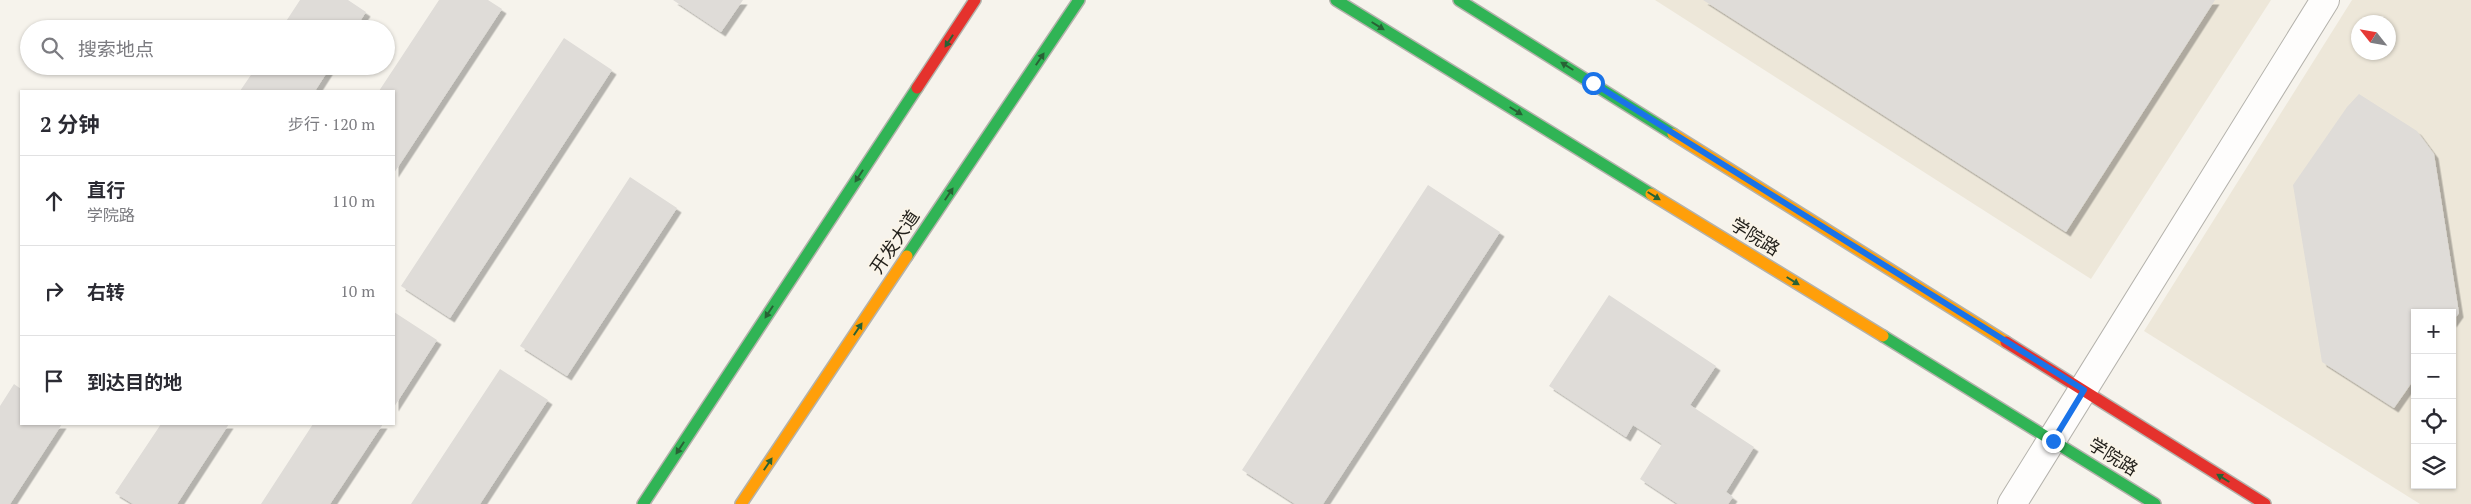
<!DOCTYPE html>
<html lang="zh">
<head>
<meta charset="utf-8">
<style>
  :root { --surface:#fff; --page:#f2f2f3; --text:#2b2b33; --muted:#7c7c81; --line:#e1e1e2 }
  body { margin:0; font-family:"PT Serif","Noto Sans SC",serif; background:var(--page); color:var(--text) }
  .controls { position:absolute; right:15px; bottom:15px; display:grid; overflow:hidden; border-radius:0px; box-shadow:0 1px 4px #0004 }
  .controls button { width:45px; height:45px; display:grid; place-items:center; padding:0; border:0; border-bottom:1px solid var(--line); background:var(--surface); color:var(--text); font:25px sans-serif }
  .compass { position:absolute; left:2351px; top:15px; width:45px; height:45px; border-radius:50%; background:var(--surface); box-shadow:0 1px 4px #0004; rotate:301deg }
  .stop { position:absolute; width:15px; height:15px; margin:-11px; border:4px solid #1a73e8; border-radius:50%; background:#fff }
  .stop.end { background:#1a73e8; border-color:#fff; box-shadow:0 1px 5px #0008 }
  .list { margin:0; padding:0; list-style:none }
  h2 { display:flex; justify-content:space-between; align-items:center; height:65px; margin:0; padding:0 20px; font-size:21px }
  h2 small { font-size:16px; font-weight:400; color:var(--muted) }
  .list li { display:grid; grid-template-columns:32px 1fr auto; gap:15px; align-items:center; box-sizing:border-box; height:90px; padding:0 20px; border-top:1px solid var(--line) }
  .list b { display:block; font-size:19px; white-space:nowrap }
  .list p { margin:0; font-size:16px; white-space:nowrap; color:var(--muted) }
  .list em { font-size:16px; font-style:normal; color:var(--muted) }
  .icon { flex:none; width:28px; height:28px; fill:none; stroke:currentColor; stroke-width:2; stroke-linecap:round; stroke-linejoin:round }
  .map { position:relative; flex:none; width:2471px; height:504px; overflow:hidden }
  .search { position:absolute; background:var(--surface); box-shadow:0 1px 4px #0004; left:20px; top:20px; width:375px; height:55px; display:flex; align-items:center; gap:12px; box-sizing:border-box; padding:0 18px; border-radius:28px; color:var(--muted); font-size:19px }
  .panel { position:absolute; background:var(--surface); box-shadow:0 1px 4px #0004; left:20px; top:90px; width:375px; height:335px; border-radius:0px }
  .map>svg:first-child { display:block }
  .built { fill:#ede7d9; fill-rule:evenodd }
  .building { fill:#dfdcd8; filter:url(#shadow) }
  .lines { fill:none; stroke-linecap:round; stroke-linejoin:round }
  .street-casing { stroke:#b4b2ac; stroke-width:30 }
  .fast-casing { stroke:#b4b2ac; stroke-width:14 }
  .slow-casing { stroke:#b4b2ac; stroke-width:14 }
  .jam-casing { stroke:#b4b2ac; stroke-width:14 }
  .street { stroke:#fefdfc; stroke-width:28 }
  .fast { stroke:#30b455; stroke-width:11 }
  .slow { stroke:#ff9f0a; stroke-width:11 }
  .jam { stroke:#e5322d; stroke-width:11 }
  .oneway { fill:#286235 }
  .route { stroke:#1a73e8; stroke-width:6 }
  .labels { text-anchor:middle; stroke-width:4; stroke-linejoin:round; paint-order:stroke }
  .street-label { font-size:18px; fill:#211f1a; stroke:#faf4e8 }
</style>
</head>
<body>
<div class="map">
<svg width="2471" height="504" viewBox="0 0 2471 504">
  <defs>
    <filter id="shadow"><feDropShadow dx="4.5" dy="4.5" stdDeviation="0" flood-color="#0004"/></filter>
  </defs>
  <rect width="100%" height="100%" fill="#f6f3ec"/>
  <!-- built -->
  <path class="built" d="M 1655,0 L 2271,0 L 2091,279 Z
    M 2352,0 L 2471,0 L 2471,504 L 2420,504 L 2144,331 ZM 2358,22 L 2388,22 L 2388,52 L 2358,52 ZM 2415,313 L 2452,313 L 2452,485 L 2415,485 Z"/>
  <!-- building -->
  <path class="building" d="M 300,0 L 348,0 L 366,12 L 355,29 L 281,29 Z
    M 439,0 L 488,0 L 502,9 L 394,173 L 394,91 L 379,91 Z
    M 673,0 L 743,0 L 721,32 Z
    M 1703,0 L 2215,0 L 2066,232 Z
    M 564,38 L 612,70 L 450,318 L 401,286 Z
    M 257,66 L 331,66 L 315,91 L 240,91 Z
    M 2359,94 L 2417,131 L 2434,154 L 2459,313 L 2452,323 L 2452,313 L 2415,313 L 2415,378 L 2394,408 L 2322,362 L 2293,185 L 2347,107 Z
    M 630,177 L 677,208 L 567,376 L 520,346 Z
    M 1428,185 L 1500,232 L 1323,504 L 1295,504 L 1242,470 Z
    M 1609,295 L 1716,366 L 1690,405 L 1754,447 L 1726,492 L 1733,497 L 1728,504 L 1678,504 L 1640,479 L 1662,444 L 1633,425 L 1626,437 L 1549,386 Z
    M 394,312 L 437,340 L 394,407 Z
    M 500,369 L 548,400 L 480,504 L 411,504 Z
    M 14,384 L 21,389 L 21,424 L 62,424 L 10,504 L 0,504 L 0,406 Z
    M 161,424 L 229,424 L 177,504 L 133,504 L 115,493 Z
    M 313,424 L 383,424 L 330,504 L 261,504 Z"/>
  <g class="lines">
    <!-- street casing -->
    <g class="street-casing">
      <path id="street" d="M 2012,504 L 2325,0"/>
    </g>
    <!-- fast casing -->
    <g class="fast-casing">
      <path id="fast" d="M 1336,0 L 1651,194
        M 1459,0 L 1673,134
        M 907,256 L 1079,0
        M 1883,336 L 2155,504
        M 643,504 L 917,88"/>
    </g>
    <!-- slow casing -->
    <g class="slow-casing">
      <path id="slow" d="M 1673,134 L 2006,342
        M 1651,194 L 1883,336
        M 741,504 L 907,256"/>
    </g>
    <!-- jam casing -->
    <g class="jam-casing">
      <path id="jam" d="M 917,88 L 975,0
        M 2006,342 L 2265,504"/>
    </g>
    <!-- street -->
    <use href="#street" class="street"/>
    <!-- fast -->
    <use href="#fast" class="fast"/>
    <!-- slow -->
    <use href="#slow" class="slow"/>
    <!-- jam -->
    <use href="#jam" class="jam"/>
  </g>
  <!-- one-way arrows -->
  <defs><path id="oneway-solid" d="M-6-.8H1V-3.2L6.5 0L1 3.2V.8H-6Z" transform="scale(1.25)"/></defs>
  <g class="oneway">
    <use href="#oneway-solid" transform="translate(1378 26) rotate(32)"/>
    <use href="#oneway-solid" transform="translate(949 41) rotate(123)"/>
    <use href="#oneway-solid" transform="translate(1040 59) rotate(-56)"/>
    <use href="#oneway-solid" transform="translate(1567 66) rotate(-148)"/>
    <use href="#oneway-solid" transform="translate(1516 111) rotate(32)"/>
    <use href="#oneway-solid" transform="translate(859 176) rotate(123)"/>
    <use href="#oneway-solid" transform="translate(949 194) rotate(-56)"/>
    <use href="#oneway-solid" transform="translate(1654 196) rotate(32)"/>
    <use href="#oneway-solid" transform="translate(1793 281) rotate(32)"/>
    <use href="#oneway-solid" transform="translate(769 312) rotate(123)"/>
    <use href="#oneway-solid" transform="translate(858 329) rotate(-56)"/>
    <use href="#oneway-solid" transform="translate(680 448) rotate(123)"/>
    <use href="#oneway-solid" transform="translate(768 464) rotate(-56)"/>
    <use href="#oneway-solid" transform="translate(2223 478) rotate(-148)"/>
  </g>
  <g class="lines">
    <!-- route -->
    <path class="route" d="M 1593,83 L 2084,390 L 2053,441"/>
  </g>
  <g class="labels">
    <!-- street labels -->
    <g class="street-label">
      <text transform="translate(1755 237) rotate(32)" y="6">学院路</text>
      <text transform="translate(895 242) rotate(-56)" y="6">开发大道</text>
      <text transform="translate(2113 457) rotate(32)" y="6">学院路</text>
    </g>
  </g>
</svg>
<div class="controls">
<button>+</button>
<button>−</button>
<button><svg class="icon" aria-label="locate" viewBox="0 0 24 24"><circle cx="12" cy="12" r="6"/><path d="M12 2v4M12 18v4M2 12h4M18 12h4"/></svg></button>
<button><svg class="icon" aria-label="layers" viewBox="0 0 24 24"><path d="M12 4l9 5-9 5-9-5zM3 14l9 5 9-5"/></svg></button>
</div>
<svg class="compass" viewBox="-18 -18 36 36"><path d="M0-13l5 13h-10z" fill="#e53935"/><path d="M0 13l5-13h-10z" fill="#7c7c81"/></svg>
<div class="stop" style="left:1593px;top:83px"></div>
<div class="stop end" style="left:2053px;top:441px"></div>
<div class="search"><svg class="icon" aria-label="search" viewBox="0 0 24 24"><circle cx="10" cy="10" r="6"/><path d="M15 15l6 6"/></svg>搜索地点</div>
<section class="panel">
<h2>2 分钟<small>步行 · 120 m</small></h2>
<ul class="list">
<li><svg class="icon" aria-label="ahead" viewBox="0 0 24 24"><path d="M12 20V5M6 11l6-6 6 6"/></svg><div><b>直行</b><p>学院路</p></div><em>110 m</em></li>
<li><svg class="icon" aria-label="right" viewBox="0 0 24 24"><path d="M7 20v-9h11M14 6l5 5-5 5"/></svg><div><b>右转</b></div><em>10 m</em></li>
<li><svg class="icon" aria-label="arrive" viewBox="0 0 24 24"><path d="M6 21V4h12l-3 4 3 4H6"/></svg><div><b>到达目的地</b></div></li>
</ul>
</section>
</div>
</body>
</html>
